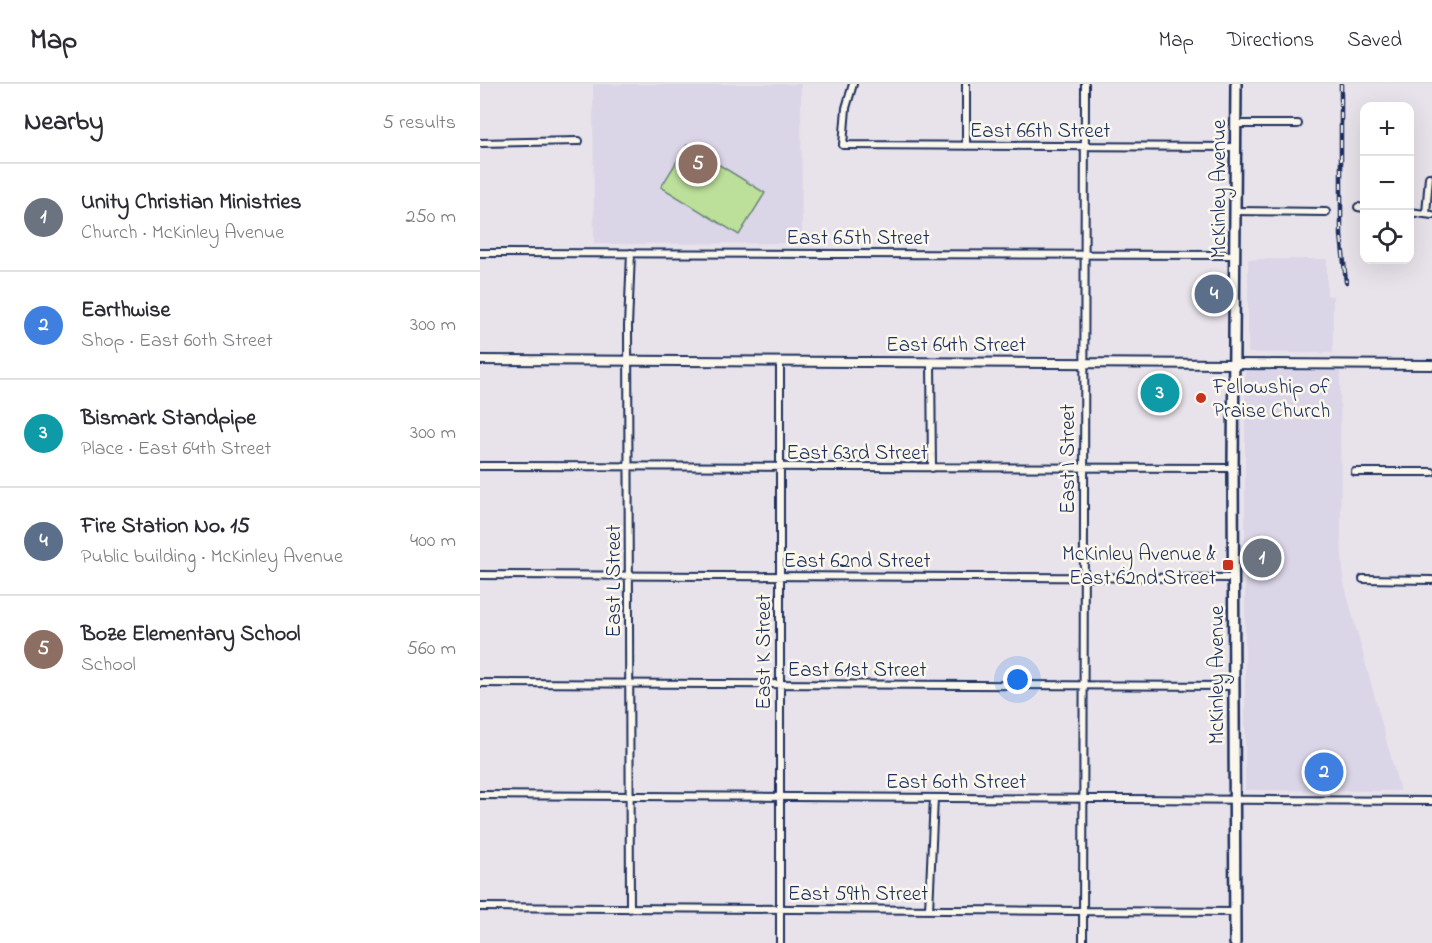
<!DOCTYPE html>
<html lang="en">
<head>
<meta charset="utf-8">
<style>
  :root { --surface:#fff; --page:#f7f7f7; --text:#2b2b33; --muted:#7c7c81; --line:#e1e1e2; --accent:#c8321e }
  body { margin:0; font-family:"Indie Flower",sans-serif; background:var(--page); color:var(--text) }
  .controls { position:absolute; right:18px; top:18px; display:grid; overflow:hidden; border-radius:12px; box-shadow:0 6px 24px #0002 }
  .controls button { width:54px; height:54px; display:grid; place-items:center; padding:0; border:0; border-bottom:2px solid var(--line); background:var(--surface); color:var(--text); font:30px sans-serif }
  .you { position:absolute; left:538px; top:596px; width:21px; height:21px; margin:-15px; border:4px solid #fff; border-radius:50%; background:#1a73e8; box-shadow:0 0 0 9px #1a73e833 }
  .badge { display:grid; place-items:center; width:39px; height:39px; border-radius:50%; background:var(--accent); color:#fff; font-size:20px; font-weight:700 }
  .pin { position:absolute; translate:-50% -50%; border:3px solid #fff; box-shadow:0 2px 6px #0006 }
  .list { margin:0; padding:0; list-style:none }
  h2 { display:flex; justify-content:space-between; align-items:center; height:78px; margin:0; padding:0 24px; font-size:26px }
  h2 small { font-size:20px; font-weight:400; color:var(--muted) }
  .list li { display:grid; grid-template-columns:39px 1fr auto; gap:18px; align-items:center; box-sizing:border-box; height:108px; padding:0 24px; border-top:2px solid var(--line) }
  .list b { display:block; font-size:22px; white-space:nowrap }
  .list p { margin:0; font-size:20px; white-space:nowrap; color:var(--muted) }
  .list em { font-size:20px; font-style:normal; color:var(--muted) }
  .icon { flex:none; width:33px; height:33px; fill:none; stroke:currentColor; stroke-width:2; stroke-linecap:round; stroke-linejoin:round }
  .map { position:relative; flex:none; width:952px; height:859px; overflow:hidden }
  header { display:flex; align-items:center; gap:36px; box-sizing:border-box; height:84px; padding:0 30px; background:var(--surface); border-bottom:2px solid var(--line) }
  header strong { font-size:28px }
  nav { display:flex; gap:33px; margin-inline-start:auto; font-size:21px }
  main { display:flex }
  aside { flex:1; background:var(--surface) }
  .map>svg:first-child { display:block }
  .built { fill:#dbd5e8 }
  .green { fill:#bcdf99; stroke:#6c877c; stroke-width:1.5 }
  .lines { fill:none; stroke-linecap:round; stroke-linejoin:round }
  .minor-casing { stroke:#1b2f5e; stroke-width:10 }
  .tertiary-casing { stroke:#1b2f5e; stroke-width:12 }
  .secondary-casing { stroke:#1b2f5e; stroke-width:14 }
  .minor { stroke:#fbf7ec; stroke-width:6 }
  .tertiary { stroke:#fbf7ec; stroke-width:8 }
  .secondary { stroke:#fbf7ec; stroke-width:9 }
  .rail-casing { stroke:#1b2f5e; stroke-width:4.5 }
  .rail { stroke:#fbf7ec; stroke-width:2; stroke-dasharray:7; stroke-linecap:butt }
  .poi-dot { fill:#c8321e; stroke:#fbf7ec; stroke-width:2 }
  .labels { text-anchor:middle; stroke-width:5; stroke-linejoin:round; paint-order:stroke }
  .street-label { font-size:21px; fill:#1b2f5e; stroke:#fbf7ec }
  .poi-label { font-size:21px; fill:#1b2f5e; stroke:#fbf7ec; text-anchor:start }
</style>
</head>
<body>
<header>
<strong>Map</strong>
<nav><a>Map</a><a>Directions</a><a>Saved</a></nav>
</header>
<main>
<aside>
<h2>Nearby<small>5 results</small></h2>
<ul class="list">
<li><span class="badge" style="background:#6b7280">1</span><div><b>Unity Christian Ministries</b><p>Church · McKinley Avenue</p></div><em>250 m</em></li>
<li><span class="badge" style="background:#3f7fe0">2</span><div><b>Earthwise</b><p>Shop · East 60th Street</p></div><em>300 m</em></li>
<li><span class="badge" style="background:#0f9aa8">3</span><div><b>Bismark Standpipe</b><p>Place · East 64th Street</p></div><em>300 m</em></li>
<li><span class="badge" style="background:#5c6f8a">4</span><div><b>Fire Station No. 15</b><p>Public building · McKinley Avenue</p></div><em>400 m</em></li>
<li><span class="badge" style="background:#8d6e63">5</span><div><b>Boze Elementary School</b><p>School</p></div><em>560 m</em></li>
</ul>
</aside>
<div class="map">
<svg width="952" height="859" viewBox="0 0 952 859">
  <rect width="100%" height="100%" fill="#e8e3ea"/>
  <filter id="ink" filterUnits="userSpaceOnUse"><feTurbulence type="fractalNoise" baseFrequency=".0167" numOctaves="2"/><feDisplacementMap in="SourceGraphic" scale="12" xChannelSelector="R" yChannelSelector="G"/><feConvolveMatrix kernelMatrix="1 2 1 2 8 2 1 2 1" color-interpolation-filters="sRGB"/></filter>
  <g filter="url(#ink)">
    <!-- built -->
    <path class="built" d="M 113,0 L 321,0 L 322,159 L 114,160 Z
      M 768,175 L 847,175 L 847,211 L 853,212 L 853,269 L 768,269 Z
      M 765,287 L 860,287 L 861,456 L 864,499 L 920,707 L 765,706 Z"/>
    <!-- green -->
    <path class="green" d="M 207,61 L 285,109 L 259,151 L 181,103 Z"/>
    <g class="lines">
      <!-- minor casing -->
      <g class="minor-casing">
        <path id="minor" d="M 373,0 L 366,24 L 363,61 L 755,63
          M 755,40 L 818,40
          M 0,59 L 99,57
          M 486,62 L 486,0
          M 878,123 L 884,124
          M 755,127 L 846,128
          M 930,128 L 952,131
          M 946,130 L 949,93
          M 0,169 L 755,171
          M 451,278 L 452,384
          M 0,382 L 753,384
          M 875,388 L 952,388
          M 0,491 L 754,494
          M 883,495 L 952,496
          M 0,599 L 754,602
          M 0,711 L 952,717
          M 0,823 L 755,828
          M 150,825 L 148,242 L 151,169
          M 449,826 L 454,714
          M 300,859 L 300,277
          M 603,859 L 605,0"/>
      </g>
      <!-- tertiary casing -->
      <g class="tertiary-casing">
        <path id="tertiary" d="M 0,276 L 952,281"/>
      </g>
      <!-- secondary casing -->
      <g class="secondary-casing">
        <path id="secondary" d="M 755,859 L 753,384 L 756,0"/>
      </g>
      <!-- minor -->
      <use href="#minor" class="minor"/>
      <!-- tertiary -->
      <use href="#tertiary" class="tertiary"/>
      <!-- secondary -->
      <use href="#secondary" class="secondary"/>
      <!-- rail casing -->
      <g class="rail-casing">
        <path id="rail" d="M 861,0 L 861,151 L 866,198"/>
      </g>
      <!-- rail -->
      <use href="#rail" class="rail"/>
    </g>
  </g>
  <!-- markers -->
  <g class="poi-dot">
    <circle cx="721" cy="314" r="6"/>
    <rect x="742" y="475" width="12" height="12" rx="3"/>
  </g>
  <g class="labels">
    <!-- street labels -->
    <g class="street-label">
      <text x="560" y="53">East 66th Street</text>
      <text transform="translate(738 105) rotate(-90)" y="7">McKinley Avenue</text>
      <text x="378" y="160">East 65th Street</text>
      <text x="476" y="267">East 64th Street</text>
      <text x="377" y="375">East 63rd Street</text>
      <text transform="translate(587 375) rotate(-90)" y="7">East I Street</text>
      <text x="377" y="483">East 62nd Street</text>
      <text transform="translate(133 497) rotate(-90)" y="7">East L Street</text>
      <text transform="translate(283 568) rotate(-90)" y="7">East K Street</text>
      <text x="377" y="592">East 61st Street</text>
      <text transform="translate(736 591) rotate(-90)" y="7">McKinley Avenue</text>
      <text x="476" y="704">East 60th Street</text>
      <text x="378" y="816">East 59th Street</text>
    </g>
    <!-- poi labels -->
    <g class="poi-label">
      <text x="733" y="309">Fellowship of<tspan x="733" dy="24">Praise Church</tspan></text>
      <text x="736" y="476" text-anchor="end">McKinley Avenue &amp;<tspan x="736" dy="24">East 62nd Street</tspan></text>
    </g>
  </g>
</svg>
<div class="controls">
<button>+</button>
<button>−</button>
<button><svg class="icon" aria-label="locate" viewBox="0 0 24 24"><circle cx="12" cy="12" r="6"/><path d="M12 2v4M12 18v4M2 12h4M18 12h4"/></svg></button>
</div>
<div class="you"></div>
<div class="pin badge" style="left:782px;top:474px;background:#6b7280">1</div>
<div class="pin badge" style="left:844px;top:688px;background:#3f7fe0">2</div>
<div class="pin badge" style="left:680px;top:309px;background:#0f9aa8">3</div>
<div class="pin badge" style="left:734px;top:210px;background:#5c6f8a">4</div>
<div class="pin badge" style="left:218px;top:80px;background:#8d6e63">5</div>
</div>
</main>
</body>
</html>
